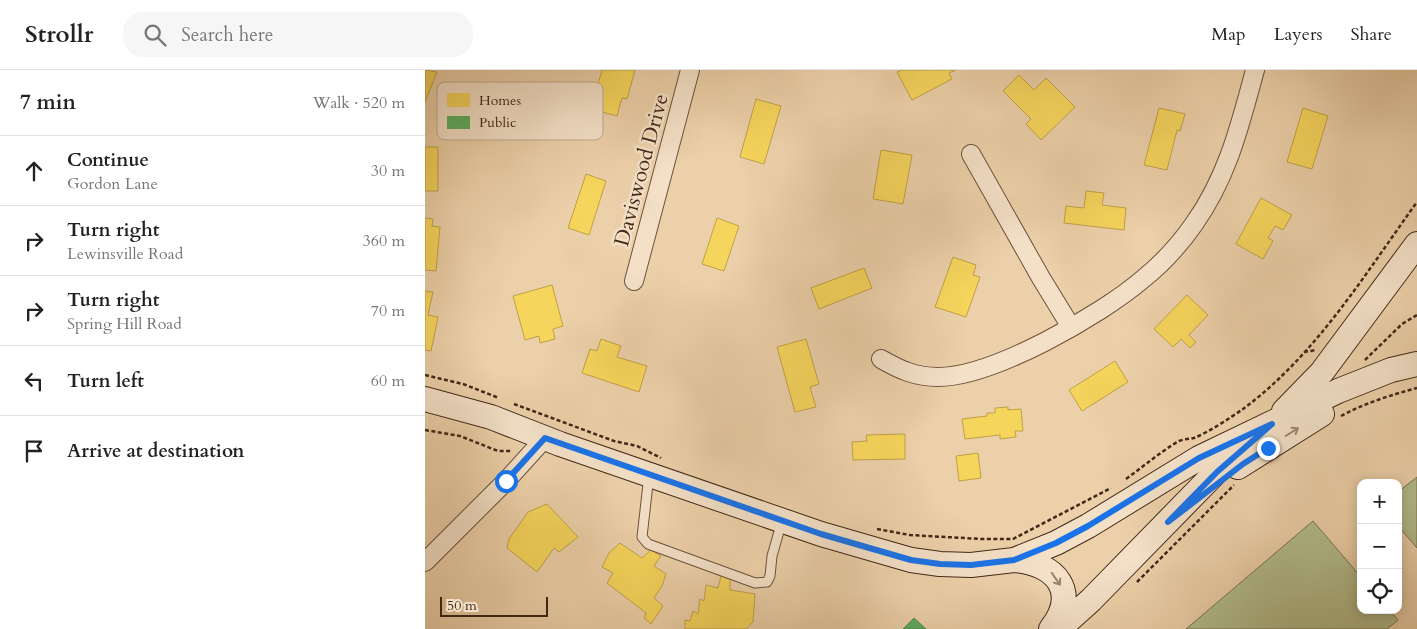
<!DOCTYPE html>
<html lang="en">
<head>
<meta charset="utf-8">
<style>
  :root { --surface:#fff; --page:#f6f6f6; --text:#222; --muted:#767676; --line:#e0e0e0 }
  body { margin:0; font-family:Cardo,serif; background:var(--page); color:var(--text) }
  .controls { position:absolute; right:15px; bottom:15px; display:grid; overflow:hidden; border-radius:10px; box-shadow:0 2px 12px #0003 }
  .controls button { width:45px; height:45px; display:grid; place-items:center; padding:0; border:0; border-bottom:1px solid var(--line); background:var(--surface); color:var(--text); font:25px sans-serif }
  .scale { position:absolute; left:15px; bottom:12px; width:108px; box-sizing:border-box; padding-left:5px; border:2px solid #412816; border-top:0; font-size:14px; line-height:18px; white-space:nowrap; color:#412816; -webkit-text-stroke:4px #f3e0c7; paint-order:stroke }
  .stop { position:absolute; width:15px; height:15px; margin:-11px; border:4px solid #1a73e8; border-radius:50%; background:#fff }
  .stop.end { background:#1a73e8; border-color:#fff; box-shadow:0 1px 5px #0008 }
  .list { margin:0; padding:0; list-style:none }
  h2 { display:flex; justify-content:space-between; align-items:center; height:65px; margin:0; padding:0 20px; font-size:21px }
  h2 small { font-size:16px; font-weight:400; color:var(--muted) }
  .list li { display:grid; grid-template-columns:32px 1fr auto; gap:15px; align-items:center; box-sizing:border-box; height:70px; padding:0 20px; border-top:1px solid var(--line) }
  .list b { display:block; font-size:19px; white-space:nowrap }
  .list p { margin:0; font-size:16px; white-space:nowrap; color:var(--muted) }
  .list em { font-size:16px; font-style:normal; color:var(--muted) }
  .icon { flex:none; width:28px; height:28px; fill:none; stroke:currentColor; stroke-width:2; stroke-linecap:round; stroke-linejoin:round }
  .map { position:relative; flex:none; width:992px; height:559px; overflow:hidden }
  header { display:flex; align-items:center; gap:30px; box-sizing:border-box; height:70px; padding:0 25px; background:var(--surface); border-bottom:1px solid var(--line) }
  header strong { font-size:24px }
  nav { display:flex; gap:28px; margin-inline-start:auto; font-size:18px }
  .search { width:350px; height:45px; background:var(--page); display:flex; align-items:center; gap:12px; box-sizing:border-box; padding:0 18px; border-radius:20px; color:var(--muted); font-size:19px }
  main { display:flex }
  aside { flex:1; background:var(--surface) }
  .map>svg:first-child { display:block }
  .green { fill:#b2bc8c; stroke:#7a7251 }
  .homes { fill:#f6d55c; stroke:#c0a147 }
  .public { fill:#5aae61; stroke:#52864a }
  .lines { fill:none; stroke-linecap:round; stroke-linejoin:round }
  .service-casing { stroke:#6c523b; stroke-width:11 }
  .minor-casing { stroke:#6c523b; stroke-width:20 }
  .secondary-casing { stroke:#412816; stroke-width:26 }
  .path { stroke:#412816; stroke-width:2.5; stroke-dasharray:4 2.5; stroke-linecap:butt }
  .service { stroke:#f3e0c7; stroke-width:9 }
  .minor { stroke:#f3e0c7; stroke-width:18 }
  .secondary { stroke:#f3e0c7; stroke-width:24 }
  .oneway { stroke:#9a846e }
  .route { stroke:#1a73e8; stroke-width:6 }
  .labels { text-anchor:middle; stroke-width:5; stroke-linejoin:round; paint-order:stroke }
  .street-label { font-size:21px; fill:#412816; stroke:#f3e0c7 }
  .key { fill:#f3e0c7; stroke:#bea992; stroke-width:1 }
  .key-label { font-size:14px; fill:#412816 }
</style>
</head>
<body>
<header>
<strong>Strollr</strong>
<div class="search"><svg class="icon" aria-label="search" viewBox="0 0 24 24"><circle cx="10" cy="10" r="6"/><path d="M15 15l6 6"/></svg>Search here</div>
<nav><a>Map</a><a>Layers</a><a>Share</a></nav>
</header>
<main>
<aside>
<h2>7 min<small>Walk · 520 m</small></h2>
<ul class="list">
<li><svg class="icon" aria-label="ahead" viewBox="0 0 24 24"><path d="M12 20V5M6 11l6-6 6 6"/></svg><div><b>Continue</b><p>Gordon Lane</p></div><em>30 m</em></li>
<li><svg class="icon" aria-label="right" viewBox="0 0 24 24"><path d="M7 20v-9h11M14 6l5 5-5 5"/></svg><div><b>Turn right</b><p>Lewinsville Road</p></div><em>360 m</em></li>
<li><svg class="icon" aria-label="right" viewBox="0 0 24 24"><path d="M7 20v-9h11M14 6l5 5-5 5"/></svg><div><b>Turn right</b><p>Spring Hill Road</p></div><em>70 m</em></li>
<li><svg class="icon" aria-label="left" viewBox="0 0 24 24"><path d="M17 20v-9H6M10 6l-5 5 5 5"/></svg><div><b>Turn left</b></div><em>60 m</em></li>
<li><svg class="icon" aria-label="arrive" viewBox="0 0 24 24"><path d="M6 21V4h12l-3 4 3 4H6"/></svg><div><b>Arrive at destination</b></div></li>
</ul>
</aside>
<div class="map">
<svg width="992" height="559" viewBox="0 0 992 559">
  <rect width="100%" height="100%" fill="#ecd0a9"/>
  <filter id="stains"><feTurbulence type="fractalNoise" baseFrequency=".004" numOctaves="4"/><feColorMatrix values="0 0 0 0 .2 0 0 0 0 .09 0 0 0 0 .02 0 0 0 .5 -.17"/></filter>
  <radialGradient id="worn" r=".72"><stop offset=".6" stop-color="#630" stop-opacity="0"/><stop offset="1" stop-color="#630" stop-opacity=".3"/></radialGradient>
  <!-- green -->
  <path class="green" d="M 992,407 L 992,478 L 973,456 L 973,422 Z
    M 888,451 L 936,507 L 936,540 L 964,540 L 973,550 L 962,559 L 761,559 Z"/>
  <!-- homes -->
  <path class="homes" d="M 0,0 L 12,2 L 0,32 Z
    M 177,0 L 210,0 L 202,29 L 197,28 L 192,46 L 166,39 Z
    M 477,0 L 531,0 L 524,3 L 527,9 L 487,30 L 472,2 Z
    M 594,5 L 609,20 L 621,8 L 650,37 L 616,70 L 601,54 L 606,49 L 578,21 Z
    M 331,29 L 356,36 L 339,94 L 315,87 Z
    M 734,38 L 760,44 L 755,61 L 752,60 L 742,100 L 719,95 Z
    M 878,38 L 903,46 L 887,99 L 862,92 Z
    M 0,77 L 13,77 L 13,121 L 0,121 Z
    M 456,80 L 487,85 L 478,134 L 448,129 Z
    M 161,104 L 181,111 L 164,165 L 143,158 Z
    M 661,121 L 679,123 L 677,135 L 701,138 L 699,160 L 639,153 L 641,136 L 659,138 Z
    M 836,128 L 867,145 L 858,160 L 850,156 L 843,168 L 848,171 L 838,189 L 811,174 Z
    M 0,148 L 8,149 L 7,156 L 15,157 L 11,201 L 0,200 Z
    M 292,148 L 314,156 L 299,201 L 277,194 Z
    M 528,187 L 551,195 L 548,205 L 555,207 L 541,247 L 510,237 Z
    M 439,198 L 447,218 L 394,239 L 386,218 Z
    M 127,215 L 138,256 L 128,259 L 130,269 L 115,273 L 114,266 L 100,270 L 88,226 Z
    M 0,221 L 8,222 L 3,245 L 13,247 L 6,281 L 0,280 Z
    M 762,225 L 783,245 L 764,265 L 771,272 L 765,278 L 756,269 L 748,277 L 729,259 Z
    M 176,269 L 196,276 L 192,287 L 222,296 L 214,322 L 157,303 L 165,279 L 172,281 Z
    M 381,269 L 394,314 L 385,317 L 391,337 L 370,342 L 352,277 Z
    M 690,291 L 703,312 L 657,341 L 644,320 Z
    M 583,337 L 583,340 L 596,339 L 598,361 L 590,361 L 591,367 L 575,369 L 575,365 L 540,369 L 537,349 L 562,346 L 562,343 L 570,343 L 570,338 Z
    M 480,364 L 480,389 L 428,390 L 427,372 L 442,371 L 441,365 Z
    M 553,383 L 556,408 L 534,411 L 531,386 Z
    M 122,434 L 153,467 L 134,482 L 129,478 L 112,502 L 82,478 L 84,469 L 103,442 Z
    M 195,473 L 217,488 L 226,480 L 236,486 L 229,496 L 241,504 L 237,516 L 229,528 L 238,536 L 226,554 L 219,548 L 221,543 L 182,513 L 188,503 L 177,497 L 184,483 Z
    M 296,506 L 305,509 L 305,520 L 330,524 L 328,552 L 321,559 L 260,559 L 260,550 L 265,551 L 268,541 L 273,544 L 275,529 L 279,531 L 281,515 L 293,518 Z"/>
  <!-- public -->
  <path class="public" d="M 489,548 L 501,559 L 478,559 Z"/>
  <g class="lines">
    <!-- service casing -->
    <g class="service-casing">
      <path id="service" d="M 224,405 L 217,467 L 223,474 L 330,513 L 342,512 L 345,506 L 347,486 L 357,451"/>
    </g>
    <!-- minor casing -->
    <g class="minor-casing">
      <path id="minor" d="M 546,84 L 616,208 L 646,257
        M 209,211 L 265,0
        M 456,289 C 475,300 491,307 513,307 C 568,307 676,245 718,209 C 738,193 755,174 769,154 C 803,106 815,55 830,0
        M 0,492 L 81,411 L 120,368"/>
    </g>
    <!-- secondary casing -->
    <g class="secondary-casing">
      <path id="secondary" d="M 0,329 L 66,347 L 135,374 L 396,464 L 486,490 L 515,494 L 546,495 L 589,490 L 631,473 L 663,456 L 774,388 L 913,321 L 966,300 L 992,294
        M 859,341 L 897,302 L 992,174
        M 813,397 L 897,344
        M 589,490 C 631,493 655,522 626,559
        M 634,559 L 666,530 L 791,402 L 826,372"/>
    </g>
    <!-- path -->
    <path class="path" d="M 879,282 L 891,280
      M 940,290 L 977,254 L 992,245
      M 0,305 L 38,314 L 74,328
      M 89,334 L 189,371 L 212,376 L 236,388
      M 916,346 C 940,333 966,325 992,318
      M 0,360 L 35,366 L 73,381 L 86,381
      M 701,409 C 719,396 735,382 754,371 C 759,369 764,369 769,368 C 784,362 805,348 818,339 C 891,285 940,204 992,132
      M 452,459 L 485,465 L 556,469 L 588,469 L 686,418
      M 712,512 L 809,415"/>
    <!-- service -->
    <use href="#service" class="service"/>
    <!-- minor -->
    <use href="#minor" class="minor"/>
    <!-- secondary -->
    <use href="#secondary" class="secondary"/>
  </g>
  <!-- one-way arrows -->
  <defs><path id="oneway-shaft" d="M-6 0H5M1.5-3L5.5 0L1.5 3" fill="none" stroke-width="1.6" stroke-linecap="round" stroke-linejoin="round" transform="scale(1.25)"/></defs>
  <g class="oneway">
    <use href="#oneway-shaft" transform="translate(867 362) rotate(-32)"/>
    <use href="#oneway-shaft" transform="translate(631 509) rotate(55)"/>
  </g>
  <g class="lines">
    <!-- route -->
    <path class="route" d="M 81,411 L 120,368 L 396,464 L 486,490 L 515,494 L 546,495 L 589,490 L 631,473 L 663,456 L 774,388 L 847,354 L 792,402 L 743,452 L 818,394 L 843,378"/>
  </g>
  <g class="labels">
    <!-- street labels -->
    <g class="street-label">
      <text transform="translate(216 100) rotate(-75)" y="7">Daviswood Drive</text>
    </g>
  </g>
  <!-- legend -->
  <rect x="12" y="12" width="166" height="58" rx="8" class="key"/>
  <rect x="22" y="23" width="23" height="14" fill="#f6d55c"/>
  <rect x="22" y="46" width="23" height="13" fill="#5aae61"/>
  <g class="key-label">
    <text x="54" y="35">Homes</text>
    <text x="54" y="57">Public</text>
  </g>
  <rect width="100%" height="100%" filter="url(#stains)"/>
  <rect width="100%" height="100%" fill="url(#worn)"/>
</svg>
<div class="controls">
<button>+</button>
<button>−</button>
<button><svg class="icon" aria-label="locate" viewBox="0 0 24 24"><circle cx="12" cy="12" r="6"/><path d="M12 2v4M12 18v4M2 12h4M18 12h4"/></svg></button>
</div>
<div class="scale">50 m</div>
<div class="stop" style="left:81px;top:411px"></div>
<div class="stop end" style="left:843px;top:378px"></div>
</div>
</main>
</body>
</html>
